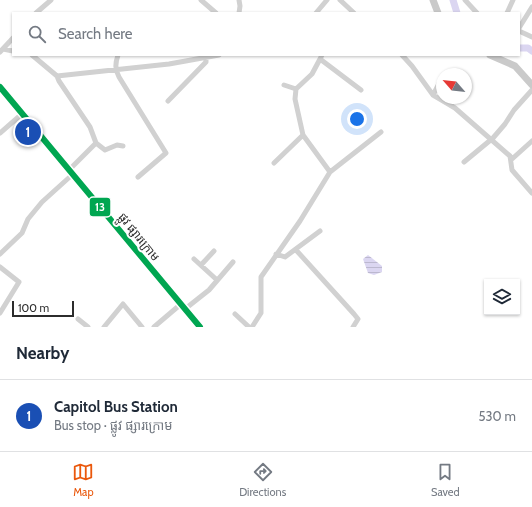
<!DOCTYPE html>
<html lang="en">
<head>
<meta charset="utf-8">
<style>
  :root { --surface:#fff; --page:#f2f2f3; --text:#1f2937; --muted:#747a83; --line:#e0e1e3; --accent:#ea580c }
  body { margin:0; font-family:Cabin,"Noto Sans Khmer",sans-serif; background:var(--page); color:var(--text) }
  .controls { position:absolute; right:12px; bottom:12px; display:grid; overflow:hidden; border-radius:0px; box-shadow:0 1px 3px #0004 }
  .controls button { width:36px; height:36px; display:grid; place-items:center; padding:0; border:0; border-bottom:1px solid var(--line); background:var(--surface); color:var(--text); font:20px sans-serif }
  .compass { position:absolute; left:436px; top:68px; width:36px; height:36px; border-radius:50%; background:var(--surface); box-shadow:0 1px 3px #0004; rotate:298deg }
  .scale { position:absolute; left:12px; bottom:10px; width:62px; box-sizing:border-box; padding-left:4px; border:2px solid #2c2c2c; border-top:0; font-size:11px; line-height:14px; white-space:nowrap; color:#2c2c2c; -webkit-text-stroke:3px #fff; paint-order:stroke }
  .you { position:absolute; left:357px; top:119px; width:14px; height:14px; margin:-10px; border:3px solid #fff; border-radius:50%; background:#1a73e8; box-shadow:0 0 0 6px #1a73e833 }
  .badge { display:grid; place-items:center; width:26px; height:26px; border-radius:50%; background:var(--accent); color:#fff; font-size:13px; font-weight:700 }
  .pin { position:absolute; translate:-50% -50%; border:2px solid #fff; box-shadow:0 1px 4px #0006 }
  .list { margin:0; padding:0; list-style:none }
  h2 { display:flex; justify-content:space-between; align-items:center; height:52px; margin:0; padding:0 16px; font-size:17px }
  h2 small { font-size:13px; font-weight:400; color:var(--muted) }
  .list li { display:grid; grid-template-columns:26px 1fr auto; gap:12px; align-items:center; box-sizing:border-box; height:72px; padding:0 16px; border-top:1px solid var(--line) }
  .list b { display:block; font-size:15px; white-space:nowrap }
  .list p { margin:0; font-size:13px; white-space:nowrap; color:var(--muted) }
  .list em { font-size:13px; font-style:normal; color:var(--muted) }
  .icon { flex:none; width:22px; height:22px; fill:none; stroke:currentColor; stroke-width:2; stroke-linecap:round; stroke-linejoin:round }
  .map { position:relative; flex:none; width:532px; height:327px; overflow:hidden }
  .search { position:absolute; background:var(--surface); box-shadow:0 1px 3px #0004; left:12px; right:12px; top:12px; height:44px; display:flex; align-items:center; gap:10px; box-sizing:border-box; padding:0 14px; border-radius:0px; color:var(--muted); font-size:15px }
  .sheet { height:124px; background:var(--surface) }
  nav { display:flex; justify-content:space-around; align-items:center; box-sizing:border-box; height:56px; border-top:1px solid var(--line); background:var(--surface); font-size:11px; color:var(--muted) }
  nav a { display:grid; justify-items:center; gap:2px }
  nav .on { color:var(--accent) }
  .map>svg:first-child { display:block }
  .water { fill:url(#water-rules) }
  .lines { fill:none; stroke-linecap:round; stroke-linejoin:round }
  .river { stroke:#dbd6f1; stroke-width:7 }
  .street { stroke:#d1d1d1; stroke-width:5 }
  .secondary { stroke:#cacaca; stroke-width:7 }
  .bus-1-casing { stroke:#fff; stroke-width:9 }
  .bus-1 { stroke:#00a651; stroke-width:6 }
  .labels { text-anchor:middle; stroke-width:4; stroke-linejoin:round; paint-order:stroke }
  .street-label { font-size:12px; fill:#2c2c2c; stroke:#fff }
  .line-badge { stroke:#fff; stroke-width:1.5 }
  .badge-label { font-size:11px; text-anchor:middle; font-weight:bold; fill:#fff }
</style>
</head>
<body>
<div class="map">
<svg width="532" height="327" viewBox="0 0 532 327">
  <defs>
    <pattern id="water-rules" width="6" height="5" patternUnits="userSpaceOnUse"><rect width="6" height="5" fill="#dbd6f1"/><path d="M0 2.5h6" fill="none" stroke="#bcb8cf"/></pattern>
  </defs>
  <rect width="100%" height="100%" fill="#fff"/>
  <!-- water -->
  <path class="water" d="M 368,255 L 382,266 L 382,272 L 374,275 L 368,273 L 363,259 Z"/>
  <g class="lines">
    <!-- river -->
    <path class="river" d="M 453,0 L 457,13
      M 519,48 L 528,48 L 532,51"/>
    <!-- street -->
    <path class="street" d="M 201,0 L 216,13
      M 340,0 L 354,13
      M 465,0 L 477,13
      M 36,13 L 51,0
      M 239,13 L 240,6 L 239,0
      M 316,13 L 327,0
      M 507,13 L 513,0
      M 519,28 L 532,7
      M 519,31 L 532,37
      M 3,49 L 13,51
      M 0,52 L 13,38
      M 32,55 L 57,76 L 169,64 L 219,55
      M 118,55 C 115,64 115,69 119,77 L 166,153 L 138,177
      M 322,55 L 320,59 L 361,90
      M 402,55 L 412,66 L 433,95 L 455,108 L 510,156 L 512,170 L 532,193
      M 57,76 L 59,81 L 90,127 L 96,143 L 70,169
      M 284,85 L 296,89 L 312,74 L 320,59
      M 433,95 L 442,78
      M 168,101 L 206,62 L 206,57
      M 0,133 L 23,113
      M 96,143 L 105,150 L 117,145 L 123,146
      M 512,159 L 532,141
      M 464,162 L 493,138 L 505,124 L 514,110 L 532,90
      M 274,163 L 303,135
      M 330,172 L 381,132
      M 296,250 L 354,314 L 358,319 L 353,327
      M 0,254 L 22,233 L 28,219 L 42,202 L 73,174
      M 276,254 L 285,257 L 320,231
      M 194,259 L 217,280
      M 201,265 L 214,251
      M 0,267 L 19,282 L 0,313
      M 185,309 L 209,290 L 233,262
      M 235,314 L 249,327
      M 78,319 L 88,327
      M 104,327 L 123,304 L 142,327
      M 154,327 L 181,304
      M 252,327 L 261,313 L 261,277 L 300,221 L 330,172 L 303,135 L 295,99 L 296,89"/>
    <!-- secondary -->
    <path class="secondary" d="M 433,0 L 438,13
      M 490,55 L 515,66 L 532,85
      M 0,87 L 200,327"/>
    <!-- bus-1 casing -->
    <g class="bus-1-casing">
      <path id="bus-1" d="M 0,87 L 200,327"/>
    </g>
    <!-- bus-1 -->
    <use href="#bus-1" class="bus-1"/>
  </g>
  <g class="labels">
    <!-- street labels -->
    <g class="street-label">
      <text transform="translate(139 237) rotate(51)" y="4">ផ្លូវ ផ្សារក្រោម</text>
    </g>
  </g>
  <rect class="line-badge" x="89" y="197" width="22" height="20" rx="4" fill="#00a651"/>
  <g class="badge-label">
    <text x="100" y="211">13</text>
  </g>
</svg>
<div class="controls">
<button><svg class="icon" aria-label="layers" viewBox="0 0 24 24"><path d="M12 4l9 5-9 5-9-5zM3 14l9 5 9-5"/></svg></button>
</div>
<svg class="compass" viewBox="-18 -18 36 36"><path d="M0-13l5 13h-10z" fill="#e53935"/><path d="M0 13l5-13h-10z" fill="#747a83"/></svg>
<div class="scale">100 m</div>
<div class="you"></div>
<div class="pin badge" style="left:28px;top:132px;background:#1a4fb4">1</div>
<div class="search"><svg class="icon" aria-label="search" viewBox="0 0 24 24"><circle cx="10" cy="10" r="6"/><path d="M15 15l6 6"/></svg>Search here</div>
</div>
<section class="sheet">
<h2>Nearby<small></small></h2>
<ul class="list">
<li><span class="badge" style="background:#1a4fb4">1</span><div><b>Capitol Bus Station</b><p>Bus stop · ផ្លូវ ផ្សារក្រោម</p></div><em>530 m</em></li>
</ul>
</section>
<nav>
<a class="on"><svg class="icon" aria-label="map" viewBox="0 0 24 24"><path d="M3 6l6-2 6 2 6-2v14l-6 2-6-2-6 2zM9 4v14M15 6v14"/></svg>Map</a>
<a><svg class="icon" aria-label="directions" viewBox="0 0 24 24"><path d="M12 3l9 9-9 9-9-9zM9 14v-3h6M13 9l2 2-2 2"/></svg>Directions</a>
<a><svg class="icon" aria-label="saved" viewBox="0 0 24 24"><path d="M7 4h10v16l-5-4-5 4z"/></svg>Saved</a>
</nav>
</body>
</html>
